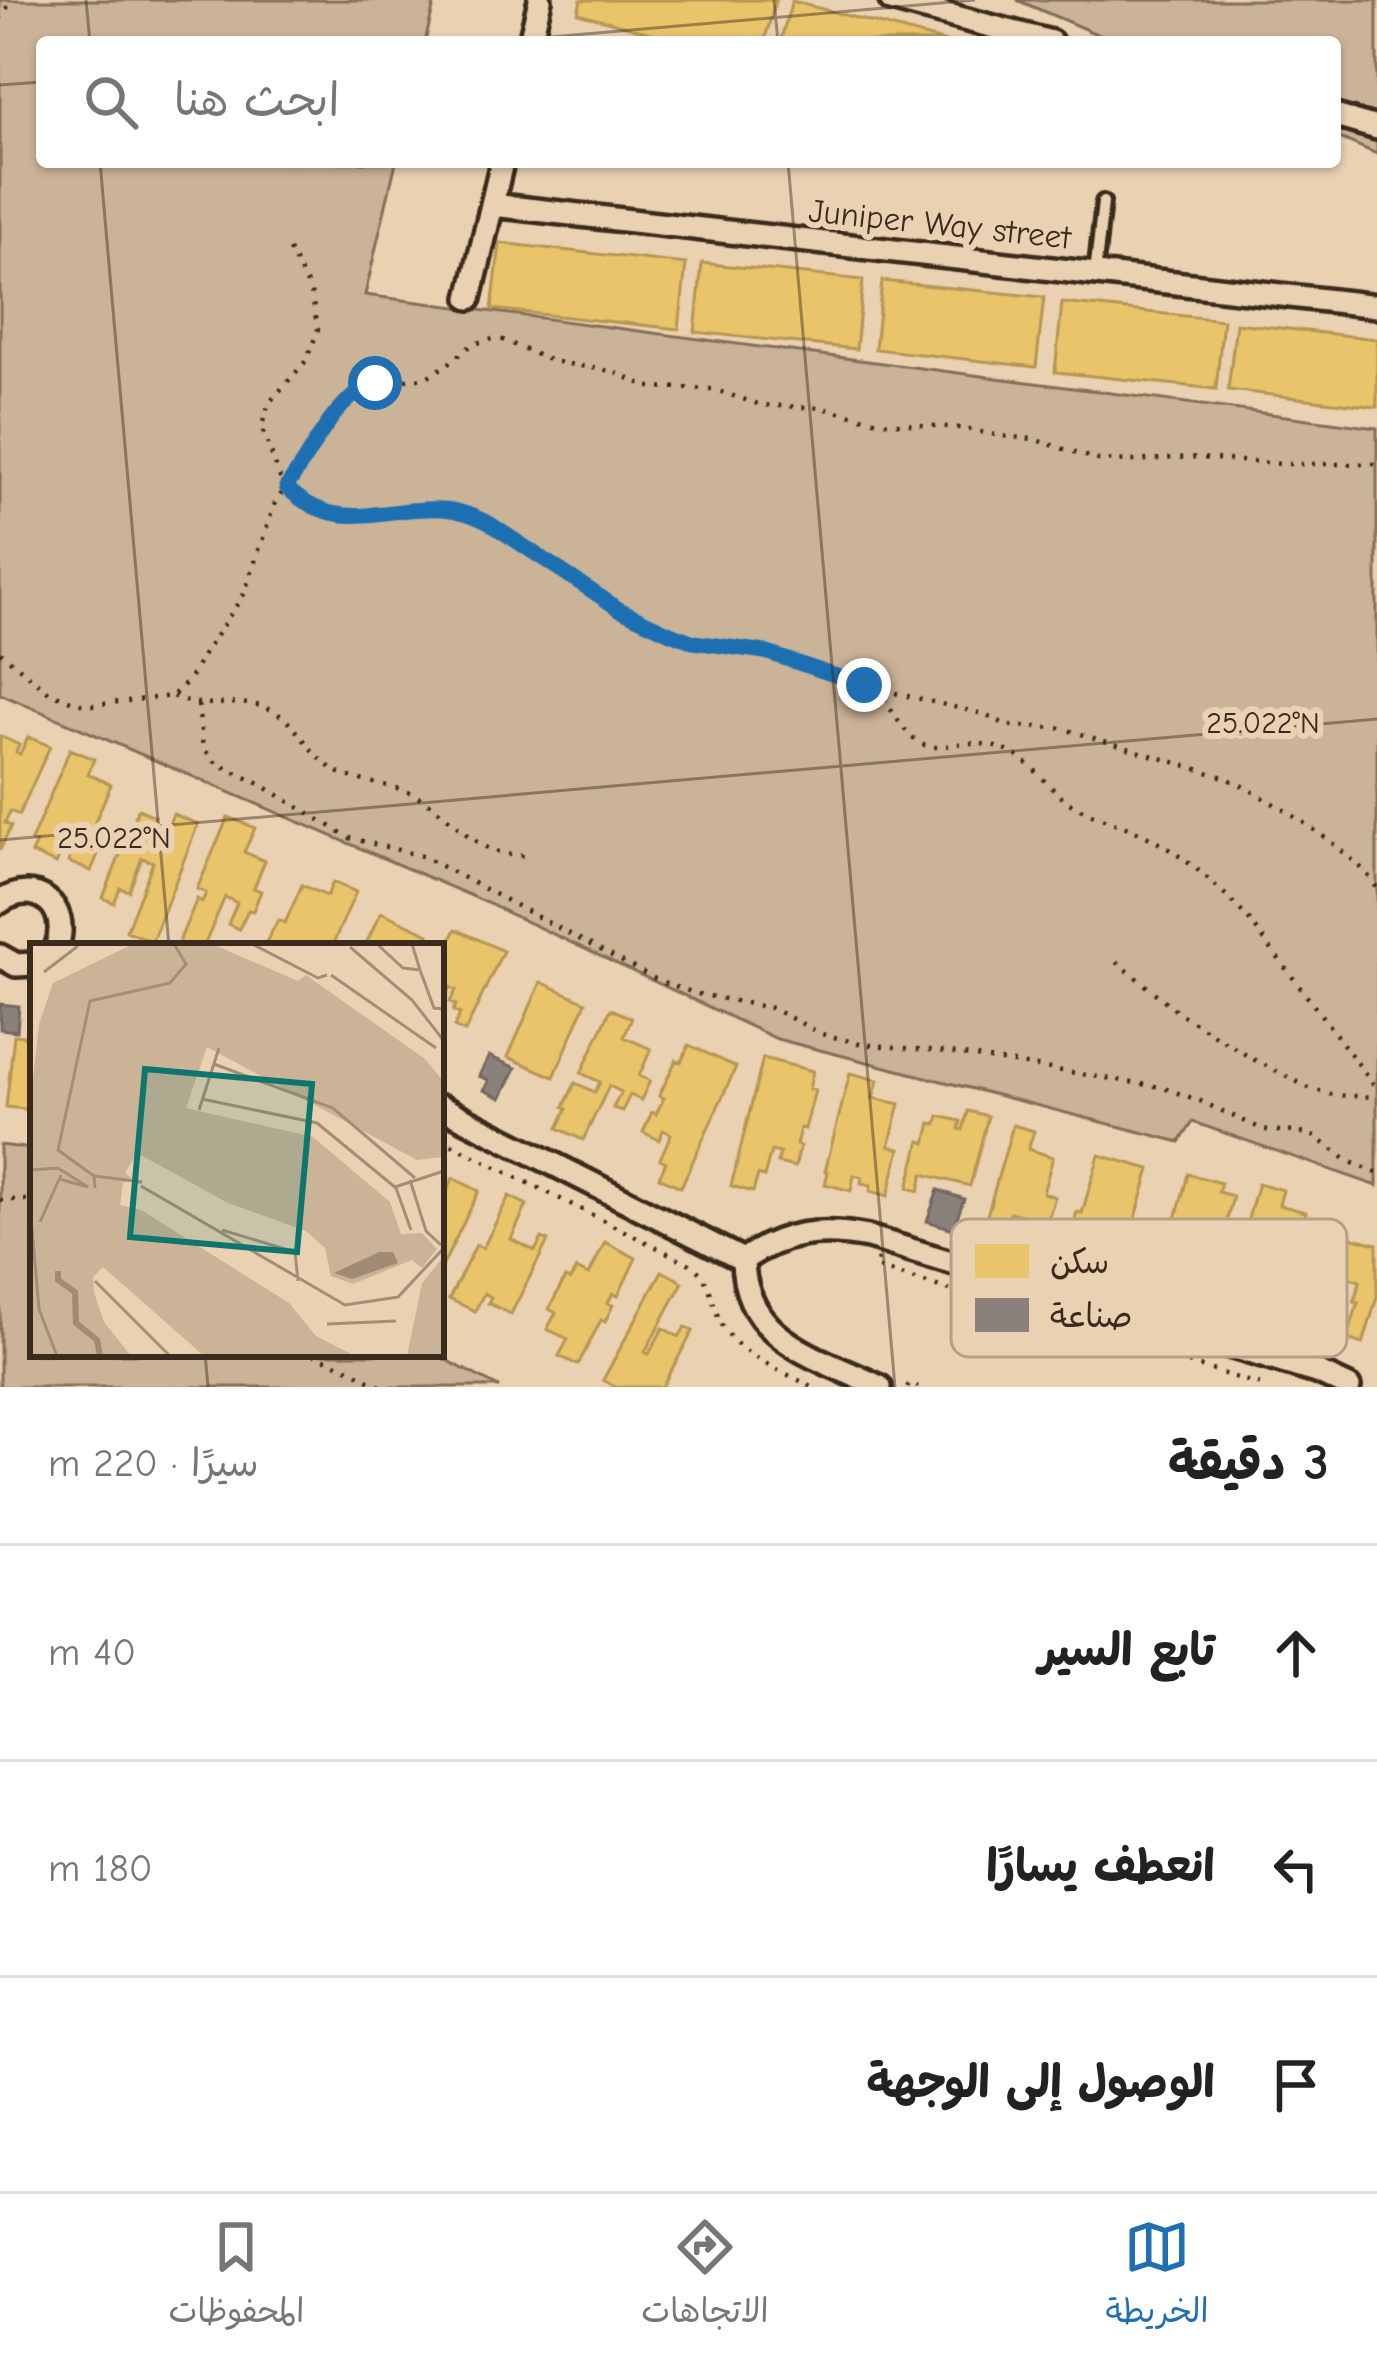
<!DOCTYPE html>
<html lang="ar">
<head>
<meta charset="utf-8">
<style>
  :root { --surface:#fff; --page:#f2f2f2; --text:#222; --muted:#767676; --line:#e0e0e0; --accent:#1f6fb2 }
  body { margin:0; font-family:"Comic Neue","Playpen Sans Arabic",sans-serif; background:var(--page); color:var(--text); direction:rtl }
  .stop { position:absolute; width:36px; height:36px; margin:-27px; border:9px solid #1f6fb2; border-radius:50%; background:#fff }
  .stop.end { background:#1f6fb2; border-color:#fff; box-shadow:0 3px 12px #0008 }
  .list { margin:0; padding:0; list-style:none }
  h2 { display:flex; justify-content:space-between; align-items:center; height:156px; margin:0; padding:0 48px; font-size:51px }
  h2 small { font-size:39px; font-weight:400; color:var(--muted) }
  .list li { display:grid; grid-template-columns:78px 1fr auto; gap:36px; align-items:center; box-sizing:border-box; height:216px; padding:0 48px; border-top:3px solid var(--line) }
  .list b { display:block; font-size:45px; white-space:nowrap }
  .list em { font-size:39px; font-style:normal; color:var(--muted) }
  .icon { flex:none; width:66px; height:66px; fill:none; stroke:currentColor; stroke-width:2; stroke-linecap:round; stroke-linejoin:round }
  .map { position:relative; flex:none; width:1377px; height:1387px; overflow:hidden; direction:ltr }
  .search { position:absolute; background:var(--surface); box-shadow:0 3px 9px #0004; left:36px; right:36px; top:36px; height:132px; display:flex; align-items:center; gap:30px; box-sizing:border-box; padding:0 42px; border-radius:12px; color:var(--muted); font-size:45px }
  .sheet { height:804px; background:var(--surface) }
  nav { display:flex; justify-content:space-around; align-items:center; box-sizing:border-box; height:168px; border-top:3px solid var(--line); background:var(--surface); font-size:33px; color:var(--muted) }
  nav a { display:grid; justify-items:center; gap:6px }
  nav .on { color:var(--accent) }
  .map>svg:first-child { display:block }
  .green { fill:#cbb397; stroke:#836e5a; stroke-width:3 }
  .homes { fill:#e9c46a; stroke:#b59653; stroke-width:3 }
  .industry { fill:#8a817c; stroke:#726760; stroke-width:3 }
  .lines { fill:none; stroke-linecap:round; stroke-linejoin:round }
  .service-casing { stroke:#3b2a1e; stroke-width:20 }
  .minor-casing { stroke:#3b2a1e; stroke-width:30 }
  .path { stroke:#3b2a1e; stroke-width:4.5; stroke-dasharray:3 9; stroke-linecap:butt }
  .service { stroke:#ead1b2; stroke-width:10 }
  .minor { stroke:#ead1b2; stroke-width:21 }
  .route { stroke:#1f6fb2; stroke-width:15 }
  .ticks { fill:none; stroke:#3b2a1e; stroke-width:3; stroke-opacity:0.45 }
  .labels { text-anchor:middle; stroke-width:12; stroke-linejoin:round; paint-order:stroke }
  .street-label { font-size:33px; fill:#3b2a1e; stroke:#ead1b2 }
  .inset-river { fill:none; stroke:#a18b74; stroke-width:6 }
  .inset-road { fill:none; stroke:#a48e77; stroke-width:3 }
  .view { fill:#0f766e; fill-opacity:0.15; stroke:#0f766e; stroke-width:6 }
  .inset-edge { fill:none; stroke:#3b2a1e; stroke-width:6 }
  .key { fill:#ead1b2; stroke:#b69f86; stroke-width:3 }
  .key-label { font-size:33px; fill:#3b2a1e }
  .ticks-label { font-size:30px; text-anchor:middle; fill:#3b2a1e; stroke:#ead1b2; stroke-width:12; stroke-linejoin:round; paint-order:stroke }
</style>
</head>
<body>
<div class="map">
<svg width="1377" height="1387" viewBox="0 0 1377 1387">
  <rect width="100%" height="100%" fill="#ead1b2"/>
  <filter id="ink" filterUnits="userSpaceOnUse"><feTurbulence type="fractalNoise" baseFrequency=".00833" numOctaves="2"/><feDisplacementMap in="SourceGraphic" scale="24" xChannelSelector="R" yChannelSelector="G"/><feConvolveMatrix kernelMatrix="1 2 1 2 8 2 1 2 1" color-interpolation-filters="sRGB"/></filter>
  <g filter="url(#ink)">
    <!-- green -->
    <path class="green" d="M 0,0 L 435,0 L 425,42 L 42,42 L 42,162 L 396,162 L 365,295 L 1377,428 L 1377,1186 L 1193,1122 L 1180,1142 L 777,1039 L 474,897 L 0,694 Z
      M 1017,0 L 1377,0 L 1377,154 L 1335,136 L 1335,42 L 1115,42 Z
      M 0,1145 L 33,1149 L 33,1354 L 434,1354 L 499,1387 L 0,1387 Z"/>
    <!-- homes -->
    <path class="homes" d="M 581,0 L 776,0 L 764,42 L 682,42 L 578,13 Z
      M 792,1 L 946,42 L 780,42 Z
      M 500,243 L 686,264 L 679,329 L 492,309 Z
      M 702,263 L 863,280 L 856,349 L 695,332 Z
      M 882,281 L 1044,297 L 1036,367 L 875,349 Z
      M 1062,303 L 1223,320 L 1216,389 L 1055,372 Z
      M 1236,323 L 1377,339 L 1377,407 L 1228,390 Z
      M 0,736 L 19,745 L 16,752 L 20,754 L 28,737 L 50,746 L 19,815 L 10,811 L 5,823 L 11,826 L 0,850 Z
      M 70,749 L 94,759 L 88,774 L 111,784 L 95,822 L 109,828 L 91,871 L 68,862 L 72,852 L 63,849 L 56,864 L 31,853 L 36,843 L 31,841 Z
      M 138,809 L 155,816 L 152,825 L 166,831 L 173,814 L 198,824 L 152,941 L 126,931 L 153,862 L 142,858 L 129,891 L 120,888 L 114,903 L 103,898 Z
      M 228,817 L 255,828 L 244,852 L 265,861 L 254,888 L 261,891 L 253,911 L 248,910 L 239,929 L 228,924 L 237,903 L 225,897 L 204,946 L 177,946 L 197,899 L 202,902 L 206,893 L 197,889 Z
      M 333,882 L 356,892 L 332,946 L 264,946 L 278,920 L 285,923 L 302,885 L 327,896 Z
      M 381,912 L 429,934 L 424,946 L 365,946 Z
      M 456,929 L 503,951 L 465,1032 L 454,1027 L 460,1014 L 453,1011 L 456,1005 L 450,1002 L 456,990 L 450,987 L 441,1007 L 441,961 Z
      M 541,982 L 586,1002 L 554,1077 L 508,1057 Z
      M 611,1009 L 632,1018 L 624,1037 L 651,1049 L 639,1076 L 650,1081 L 641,1100 L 630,1095 L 622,1111 L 613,1108 L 621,1092 L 609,1086 L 583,1140 L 558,1128 L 567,1109 L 564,1107 L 575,1083 L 595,1092 L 600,1082 L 581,1073 Z
      M 14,1035 L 33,1037 L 33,1110 L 6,1107 Z
      M 689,1045 L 736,1067 L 681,1187 L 659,1177 L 666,1162 L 660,1159 L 671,1134 L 663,1130 L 659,1140 L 643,1132 L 652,1112 L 656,1114 L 664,1098 L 659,1096 L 676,1060 L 681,1062 Z
      M 763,1058 L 813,1071 L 809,1089 L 815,1090 L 805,1129 L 800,1128 L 796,1145 L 800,1146 L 795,1167 L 777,1163 L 780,1153 L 771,1151 L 764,1177 L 758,1175 L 753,1192 L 731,1186 Z
      M 850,1073 L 878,1080 L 873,1098 L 900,1104 L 889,1146 L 900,1149 L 888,1196 L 870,1191 L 871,1185 L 861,1183 L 862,1177 L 854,1175 L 851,1191 L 825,1184 L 828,1172 L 825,1171 Z
      M 968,1111 L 988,1116 L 970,1186 L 923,1174 L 919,1191 L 908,1188 L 920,1141 L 926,1143 L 931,1123 L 937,1124 L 939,1116 L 961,1121 L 959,1129 L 963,1130 Z
      M 1013,1125 L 1034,1131 L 1028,1149 L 1053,1157 L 1043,1193 L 1055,1197 L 1047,1222 L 1010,1212 L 1006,1225 L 986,1219 Z
      M 1099,1155 L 1150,1169 L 1121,1269 L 1102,1264 L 1107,1249 L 1095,1245 L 1091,1259 L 1065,1252 L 1077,1212 L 1082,1213 Z
      M 1188,1174 L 1221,1183 L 1218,1192 L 1233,1196 L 1215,1266 L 1174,1256 L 1164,1292 L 1139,1285 L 1148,1251 L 1166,1256 Z
      M 453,1178 L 479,1191 L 441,1269 L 441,1188 L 447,1191 Z
      M 1258,1183 L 1283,1190 L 1279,1205 L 1306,1212 L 1296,1247 L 1309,1251 L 1303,1272 L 1293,1269 L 1287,1288 L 1275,1285 L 1280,1266 L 1269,1262 L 1253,1319 L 1224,1311 L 1237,1264 L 1245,1266 L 1247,1257 L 1238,1255 Z
      M 509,1196 L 527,1205 L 511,1239 L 535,1251 L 542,1238 L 548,1241 L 511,1314 L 488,1303 L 491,1297 L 484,1293 L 475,1311 L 449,1299 L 476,1245 L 483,1248 Z
      M 1343,1235 L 1377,1244 L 1377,1297 L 1363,1344 L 1347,1339 L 1358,1303 L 1354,1302 L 1360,1281 L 1350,1278 L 1334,1332 L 1311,1325 L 1322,1288 L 1327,1289 Z
      M 605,1242 L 636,1258 L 618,1296 L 613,1293 L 608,1303 L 613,1305 L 605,1322 L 601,1320 L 578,1365 L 559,1356 L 568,1339 L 547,1329 L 556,1313 L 549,1309 L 565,1278 L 570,1280 L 576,1269 L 589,1275 Z
      M 662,1271 L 683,1282 L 645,1352 L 649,1354 L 663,1328 L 679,1337 L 685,1327 L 693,1331 L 662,1387 L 616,1387 L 603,1380 Z"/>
    <!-- industry -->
    <path class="industry" d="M 0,1004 L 19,1006 L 17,1031 L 0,1029 Z
      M 489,1056 L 516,1068 L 501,1098 L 484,1090 L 489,1080 L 479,1076 Z
      M 938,1190 L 964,1199 L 953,1229 L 927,1221 Z"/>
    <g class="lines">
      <!-- service casing -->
      <g class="service-casing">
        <path id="service" d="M 1095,274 L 1103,202"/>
      </g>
      <!-- minor casing -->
      <g class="minor-casing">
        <path id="minor" d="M 891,0 L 1051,42
          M 530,42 L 540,0
          M 1335,116 L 1377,128
          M 492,205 L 1377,306
          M 470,298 L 502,162
          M 0,902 C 35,878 71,906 57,946
          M 0,956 L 16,965 L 33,964
          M 441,1107 L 743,1260
          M 743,1260 C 783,1232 820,1228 868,1237 L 1319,1373 L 1349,1387
          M 743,1260 C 744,1341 818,1357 880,1387"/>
      </g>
      <!-- path -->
      <path class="path" d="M 0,19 L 12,0
        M 289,250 L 311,292 L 318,330 L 306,361 L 269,403 L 263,422 L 263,431 L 280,478 L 304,501 L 330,513 L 350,517 L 428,509 L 467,513 L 498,529 L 619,609 L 682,638 L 765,652 L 878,689 L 979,713 L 1010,726 L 1061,728 L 1224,777 C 1261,793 1362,855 1377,889
        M 0,652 L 49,692 L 78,704 L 92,705 L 172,696 L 189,680 L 203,655 L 244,594 L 275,503 L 344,403 L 353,394 L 375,383 L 425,378 L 447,365 L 473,344 L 493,339 L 503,340 L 551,361 L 611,371 L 649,387 L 712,389 L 761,405 L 822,408 L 883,422 L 960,428 L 1001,436 L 1033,439 L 1098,460 L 1135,461 L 1189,457 L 1281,464 L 1377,464
        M 878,689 C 889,705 900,728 916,741 C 933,753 951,743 969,743 C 984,743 1000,747 1013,754 C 1036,766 1048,788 1068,802 C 1091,817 1120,823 1144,835 C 1186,856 1220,887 1250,921 L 1377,1089
        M 173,696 C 210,713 241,694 273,711 C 298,724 309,754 333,769 C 357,784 387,782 413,794 C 457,815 469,855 524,856
        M 198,705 L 203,748 L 216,763 L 260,784 L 350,838 L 422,856 L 661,982 L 698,994 L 771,1008 L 822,1034 L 861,1044 L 939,1051 L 1161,1087 L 1198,1100 L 1264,1130 L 1297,1132 L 1316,1137 L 1348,1161 L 1377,1173
        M 1117,962 L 1181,1014 L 1251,1058 L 1309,1088 L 1333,1095 L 1377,1097
        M 441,1139 L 690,1264 C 716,1283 709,1305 725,1330 C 743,1358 784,1371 812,1387
        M 0,1200 L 33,1200
        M 878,1259 L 875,1267 L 1267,1387
        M 313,1354 L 347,1368 L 382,1387
        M 907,1387 L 910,1383 L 918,1387"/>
      <!-- service -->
      <use href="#service" class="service"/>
      <!-- minor -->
      <use href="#minor" class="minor"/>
    </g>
  </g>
  <g class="lines" filter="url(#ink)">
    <!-- route -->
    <path class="route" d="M 375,383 C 331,401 314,451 286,487 C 338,537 383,505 443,509 C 460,510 474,516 489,523 L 619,609 L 670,633 L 694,642 L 765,652 L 864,685"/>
  </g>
  <!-- ticks -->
  <path class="ticks" d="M 86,0 L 90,42M 774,0 L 778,42M 495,42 L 975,0M 0,85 L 42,82M 100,162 L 169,946M 788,162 L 895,1387M 0,840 L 1377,719M 205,1354 L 208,1387"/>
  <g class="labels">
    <!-- street labels -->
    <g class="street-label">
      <text transform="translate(940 223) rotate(6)" y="12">Juniper Way street</text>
    </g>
  </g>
  <!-- overview -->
  <g transform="translate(30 943)">
    <rect width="414" height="414" fill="#ead1b2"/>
    <path d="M 103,1 L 182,1 L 268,38 L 276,32 L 395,116 L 414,139 L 414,214 L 387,217 L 177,104 L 156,165 L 283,194 L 360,259 L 371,291 L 392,290 L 407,306 L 392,325 L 382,317 L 323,341 L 301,333 L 295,305 L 276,288 L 198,260 L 107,210 L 95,230 L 102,235 L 93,240 L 90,262 L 111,267 L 259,360 L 286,393 L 325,413 L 174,413 L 73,324 L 63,334 L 64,349 L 74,379 L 101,413 L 0,413 L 0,164 L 9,81 L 23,40 ZM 414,313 L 414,413 L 377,413 L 392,340 Z" fill="#cbb397"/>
    <path d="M 349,309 L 363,309 L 368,320 L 322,336 L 304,330 Z" fill="#a18b74"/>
    <path class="inset-river" d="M 28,328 L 28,337 L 45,349 L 46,380 L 67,397 L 70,413"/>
    <path class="inset-road" d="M 222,1 L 288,35 L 297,32M 347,1 L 373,25 L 390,27 L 382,1M 320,4 L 382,57 L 414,98M 390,27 L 404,65 L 414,66M 14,29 L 48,3M 301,32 L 406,105M 184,121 L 303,165 L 385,235M 172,156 L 287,180 L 366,245 L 381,287M 169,167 L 189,105M 0,227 L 28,225 L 58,244 L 29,236M 65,233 L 112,239 L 103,239M 380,237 L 396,288 L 411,302M 111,243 L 315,362 L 368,354 L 412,307M 365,244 L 414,228M 65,245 L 64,233 L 28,207 L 60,58 L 140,40 L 156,21 L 144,1M 10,279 L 31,232M 2,286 L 9,366 L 27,413M 192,287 L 265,309 L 268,338M 65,338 L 140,413M 297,381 L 366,378"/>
    <path class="view" d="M 115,126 L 282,141 L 267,309 L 100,294 Z"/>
    <rect width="414" height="414" class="inset-edge"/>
  </g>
  <!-- legend -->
  <rect x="951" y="1219" width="396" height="138" rx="18" class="key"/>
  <rect x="975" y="1244" width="54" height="34" fill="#e9c46a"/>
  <rect x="975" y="1298" width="54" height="34" fill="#8a817c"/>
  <g class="key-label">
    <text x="1050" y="1273">سكن</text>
    <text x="1050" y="1327">صناعة</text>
  </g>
  <g class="ticks-label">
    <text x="1263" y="733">25.022°N</text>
    <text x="114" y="848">25.022°N</text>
  </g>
</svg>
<div class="stop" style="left:375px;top:383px"></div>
<div class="stop end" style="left:864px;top:685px"></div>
<div class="search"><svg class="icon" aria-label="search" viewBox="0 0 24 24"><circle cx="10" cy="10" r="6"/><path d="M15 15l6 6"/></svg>ابحث هنا</div>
</div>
<section class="sheet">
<h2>3 دقيقة<small>سيرًا · 220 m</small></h2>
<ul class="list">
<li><svg class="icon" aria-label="ahead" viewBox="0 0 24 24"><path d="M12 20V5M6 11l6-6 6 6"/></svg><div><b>تابع السير</b></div><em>40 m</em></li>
<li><svg class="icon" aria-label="left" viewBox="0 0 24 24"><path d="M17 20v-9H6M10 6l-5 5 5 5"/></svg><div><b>انعطف يسارًا</b></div><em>180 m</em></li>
<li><svg class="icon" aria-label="arrive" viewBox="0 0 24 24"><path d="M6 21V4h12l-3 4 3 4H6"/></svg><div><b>الوصول إلى الوجهة</b></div></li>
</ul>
</section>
<nav>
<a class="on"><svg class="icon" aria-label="map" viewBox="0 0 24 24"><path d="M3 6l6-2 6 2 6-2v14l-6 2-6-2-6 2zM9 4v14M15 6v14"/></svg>الخريطة</a>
<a><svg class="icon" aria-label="directions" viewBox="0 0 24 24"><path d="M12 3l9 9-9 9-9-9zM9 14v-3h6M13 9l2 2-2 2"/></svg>الاتجاهات</a>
<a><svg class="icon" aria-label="saved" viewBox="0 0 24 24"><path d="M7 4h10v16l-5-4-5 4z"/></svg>المحفوظات</a>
</nav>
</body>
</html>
